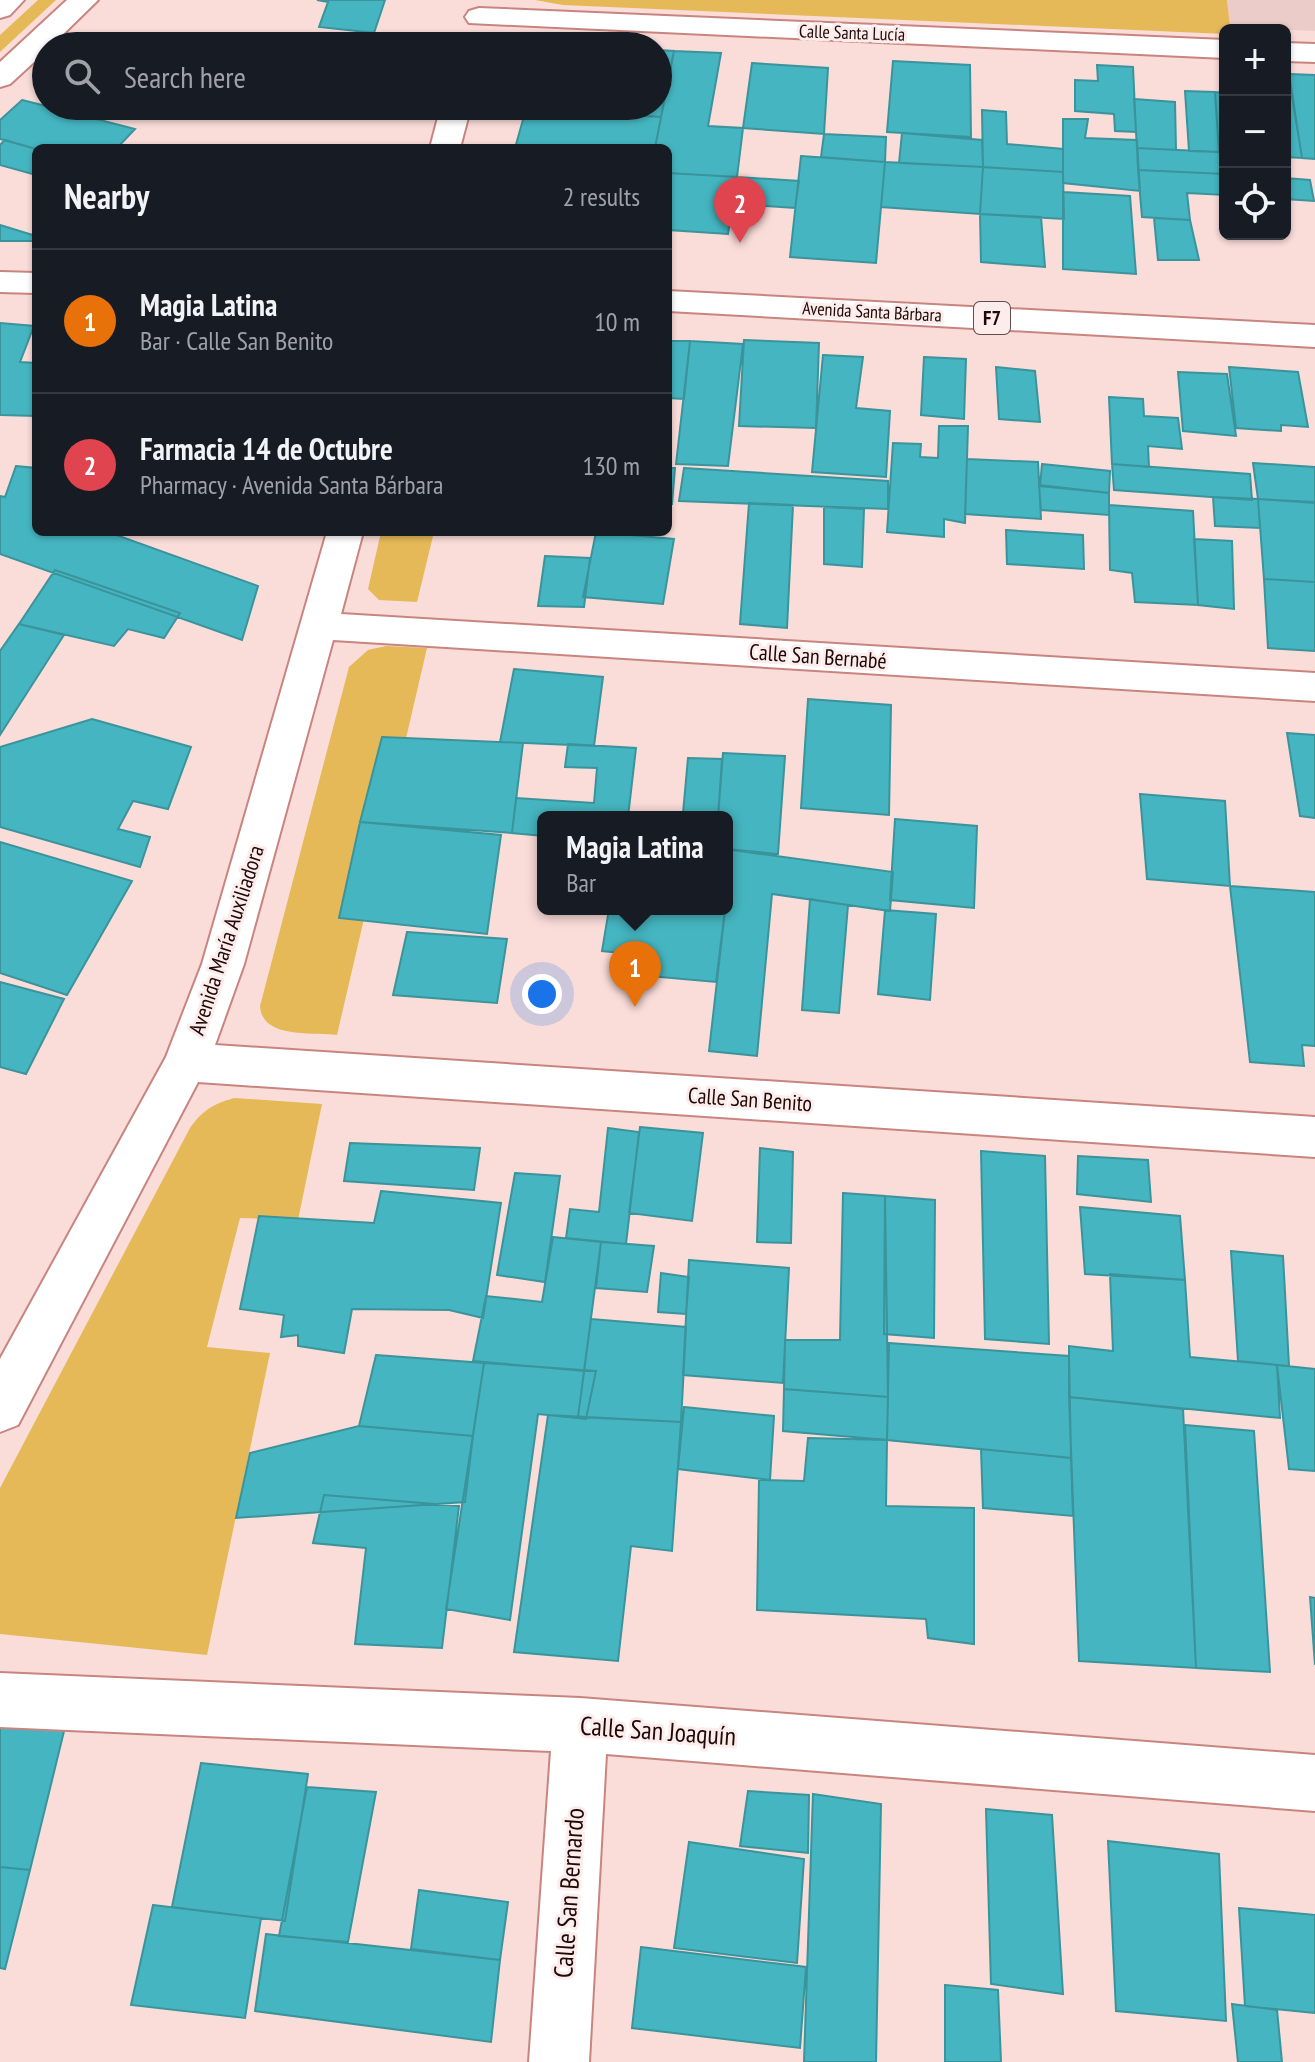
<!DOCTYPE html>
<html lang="en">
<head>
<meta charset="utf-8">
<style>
  :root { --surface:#171b24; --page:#20242c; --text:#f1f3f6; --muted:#9ea1a6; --line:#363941; --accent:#db2777 }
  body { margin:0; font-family:"PT Sans Narrow",sans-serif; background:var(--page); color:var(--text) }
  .controls { position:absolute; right:24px; top:24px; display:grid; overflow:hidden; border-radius:12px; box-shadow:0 2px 6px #0004 }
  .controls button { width:72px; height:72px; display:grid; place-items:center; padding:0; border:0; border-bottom:2px solid var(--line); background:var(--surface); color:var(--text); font:40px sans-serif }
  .you { position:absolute; left:542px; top:994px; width:28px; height:28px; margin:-20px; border:6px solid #fff; border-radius:50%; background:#1a73e8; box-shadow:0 0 0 12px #1a73e833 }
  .badge { display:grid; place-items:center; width:52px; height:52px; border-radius:50%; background:var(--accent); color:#fff; font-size:26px; font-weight:700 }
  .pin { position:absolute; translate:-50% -66px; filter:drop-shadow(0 2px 4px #0008) }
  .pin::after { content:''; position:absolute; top:42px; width:28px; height:24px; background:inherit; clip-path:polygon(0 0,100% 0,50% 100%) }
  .popup { position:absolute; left:537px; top:811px; width:196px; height:104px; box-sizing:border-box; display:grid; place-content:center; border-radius:12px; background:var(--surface); filter:drop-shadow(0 2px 6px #0005); font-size:26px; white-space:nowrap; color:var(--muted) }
  .popup b { font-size:30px; color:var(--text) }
  .popup::after { content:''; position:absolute; left:50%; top:100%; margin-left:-16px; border:16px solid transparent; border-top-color:var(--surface) }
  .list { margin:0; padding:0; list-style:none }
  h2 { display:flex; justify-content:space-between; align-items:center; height:104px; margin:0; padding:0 32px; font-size:34px }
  h2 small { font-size:26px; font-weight:400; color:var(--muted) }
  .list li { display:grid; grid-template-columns:52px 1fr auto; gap:24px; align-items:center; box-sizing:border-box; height:144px; padding:0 32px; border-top:2px solid var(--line) }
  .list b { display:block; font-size:30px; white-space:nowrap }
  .list p { margin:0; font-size:26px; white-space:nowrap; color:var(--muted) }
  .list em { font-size:26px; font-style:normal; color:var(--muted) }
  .icon { flex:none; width:44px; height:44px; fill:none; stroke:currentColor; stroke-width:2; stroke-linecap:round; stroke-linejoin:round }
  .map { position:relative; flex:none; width:1315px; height:2062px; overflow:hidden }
  .search { position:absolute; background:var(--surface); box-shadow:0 2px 6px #0004; left:32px; top:32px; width:640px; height:88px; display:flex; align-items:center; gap:20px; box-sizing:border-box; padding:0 28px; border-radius:44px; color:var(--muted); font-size:30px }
  .panel { position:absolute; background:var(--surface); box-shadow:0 2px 6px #0004; left:32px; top:144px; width:640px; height:392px; border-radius:12px }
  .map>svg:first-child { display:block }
  .built { fill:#ecccc9 }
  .green { fill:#e6b958 }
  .building { fill:#45b6c1; stroke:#3b939b; stroke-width:2 }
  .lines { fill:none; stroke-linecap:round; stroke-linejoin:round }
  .minor-casing { stroke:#c88580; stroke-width:4 }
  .primary-casing { stroke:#c88580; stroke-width:4 }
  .trunk-casing { stroke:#c88580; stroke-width:4 }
  .minor { fill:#fff; fill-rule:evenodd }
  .primary { fill:#fff; fill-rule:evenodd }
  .trunk { fill:#fff; fill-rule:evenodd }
  .labels { text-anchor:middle; stroke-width:6; stroke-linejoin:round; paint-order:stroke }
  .far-street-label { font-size:18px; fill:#1f0807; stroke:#fcedec }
  .shield { fill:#fcedec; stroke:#614d4c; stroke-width:2 }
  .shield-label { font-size:20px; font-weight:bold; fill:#1f0807 }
  .street-label { font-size:22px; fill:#1f0807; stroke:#fcedec }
  .near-street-label { font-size:26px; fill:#1f0807; stroke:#fcedec }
</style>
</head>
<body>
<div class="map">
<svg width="1315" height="2062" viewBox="0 0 1315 2062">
  <rect width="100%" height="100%" fill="#fadcd9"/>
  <!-- built -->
  <path class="built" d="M 1227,0 L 1315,0 L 1315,31 L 1230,27 Z"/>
  <!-- green -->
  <path class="green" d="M 38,0 L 56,0 L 0,52 L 0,35 Z
    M 535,0 L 1227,0 L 1230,27 L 1225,34 L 563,5 Z
    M 381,532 L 434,532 L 417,602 L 379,600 L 368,589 Z
    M 386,646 L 427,648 L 337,1035 C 312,1032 262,1039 260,1006 L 349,667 L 368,650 Z
    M 234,1098 L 322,1104 L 298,1220 L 240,1218 L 207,1347 L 270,1353 L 207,1655 L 0,1634 L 0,1488 L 190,1128 C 203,1110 213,1104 234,1098 Z"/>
  <!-- building -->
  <path class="building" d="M 317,0 L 385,0 L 374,33 L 319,27 L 328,2 Z
    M 658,50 L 674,51 L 661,117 L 526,109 L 658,106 Z
    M 674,51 L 721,53 L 708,126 L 743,128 L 737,177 L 668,173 L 668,148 L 655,148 Z
    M 893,61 L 970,65 L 971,137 L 887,132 Z
    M 752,63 L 828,68 L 824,134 L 743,128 Z
    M 1097,65 L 1133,67 L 1136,132 L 1115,131 L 1114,114 L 1075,111 L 1075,80 L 1098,81 Z
    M 1289,74 L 1315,75 L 1315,159 L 1302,158 Z
    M 1185,91 L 1215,92 L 1219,152 L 1189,151 Z
    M 1215,92 L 1225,93 L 1225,153 L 1219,152 Z
    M 1285,96 L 1292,96 L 1302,158 L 1285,157 Z
    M 1134,99 L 1175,102 L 1176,150 L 1137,148 Z
    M 22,100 L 46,106 L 135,129 L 117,148 L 36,149 L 0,139 L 0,120 Z
    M 526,109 L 661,117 L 655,148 L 515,148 Z
    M 982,110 L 1006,112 L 1007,144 L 1063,149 L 1063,172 L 983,167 Z
    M 1063,119 L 1088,119 L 1085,138 L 1137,140 L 1140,191 L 1063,183 Z
    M 902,133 L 982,140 L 983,167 L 899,163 Z
    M 824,134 L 886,137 L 885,162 L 821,157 Z
    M 5,140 L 36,149 L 36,175 L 0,165 L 0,145 Z
    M 1137,148 L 1219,152 L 1225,174 L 1138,170 Z
    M 801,156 L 885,162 L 876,263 L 790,257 Z
    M 885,162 L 983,167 L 980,214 L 881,207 Z
    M 983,167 L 1063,172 L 1064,219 L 980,214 Z
    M 1138,170 L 1225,174 L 1225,195 L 1187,193 L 1190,220 L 1142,217 Z
    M 668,173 L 737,177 L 728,234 L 668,230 Z
    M 737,177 L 799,181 L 795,208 L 733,204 Z
    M 1285,178 L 1310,180 L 1314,201 L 1285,199 Z
    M 1063,192 L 1130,196 L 1136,274 L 1063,269 Z
    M 980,214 L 1041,217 L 1045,267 L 981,262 Z
    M 1154,218 L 1190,220 L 1199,260 L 1158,260 Z
    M 0,225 L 36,236 L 36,241 L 0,241 Z
    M 0,323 L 34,326 L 20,362 L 36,363 L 36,416 L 0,415 Z
    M 744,340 L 819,343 L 816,428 L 739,426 Z
    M 668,341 L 690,341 L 684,399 L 668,398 Z
    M 690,341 L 743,344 L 728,466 L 676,464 Z
    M 823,355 L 863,357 L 856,408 L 890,411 L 886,477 L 812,472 Z
    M 924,357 L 966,359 L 964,419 L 921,415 Z
    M 996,367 L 1035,371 L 1040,422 L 999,419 Z
    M 1229,367 L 1298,372 L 1308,427 L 1281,425 L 1281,431 L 1236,428 Z
    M 1178,372 L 1227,374 L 1236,436 L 1183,431 Z
    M 1109,397 L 1143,399 L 1144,416 L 1178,418 L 1182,449 L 1148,446 L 1149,467 L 1112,464 Z
    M 939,426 L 968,426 L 965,523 L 944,519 L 944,537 L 887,532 L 893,443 L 921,444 L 920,457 L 938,458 Z
    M 967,459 L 1038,462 L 1041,519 L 965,514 Z
    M 1253,463 L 1315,467 L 1315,502 L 1258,499 Z
    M 1042,464 L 1110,471 L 1109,493 L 1040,486 Z
    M 1112,464 L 1250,474 L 1252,500 L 1114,490 Z
    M 16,466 L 36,468 L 36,532 L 108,532 L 258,586 L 242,640 L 0,554 L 0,496 L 5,497 Z
    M 668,468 L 675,468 L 672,504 L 668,504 Z
    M 684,468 L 888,481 L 888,509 L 679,501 Z
    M 1039,485 L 1109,493 L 1109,515 L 1041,510 Z
    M 1213,497 L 1258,499 L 1260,528 L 1215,526 Z
    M 1258,499 L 1315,503 L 1315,582 L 1264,579 Z
    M 749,503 L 793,505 L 787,628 L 740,624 Z
    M 1109,505 L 1193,511 L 1198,605 L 1135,602 L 1132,573 L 1110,570 Z
    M 824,507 L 864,509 L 862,567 L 824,564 Z
    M 1006,530 L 1083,535 L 1084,569 L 1007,564 Z
    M 596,532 L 674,539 L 663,604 L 583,597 Z
    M 1194,539 L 1232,541 L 1234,609 L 1198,605 Z
    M 545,556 L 590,558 L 584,607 L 538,606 Z
    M 55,570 L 180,613 L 164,638 L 128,629 L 114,646 L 19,624 Z
    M 1264,579 L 1315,582 L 1315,651 L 1268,648 Z
    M 19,624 L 64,635 L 0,735 L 0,651 Z
    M 514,669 L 603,677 L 594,746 L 500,742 Z
    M 808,699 L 891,705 L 889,815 L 801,808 Z
    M 92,719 L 191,747 L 168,809 L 133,801 L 118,829 L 150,837 L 140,867 L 0,827 L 0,747 Z
    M 1287,733 L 1315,735 L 1315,818 L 1300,816 Z
    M 382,737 L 523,743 L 512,833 L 360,822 Z
    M 568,744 L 636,748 L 628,817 L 543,817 L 543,836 L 512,833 L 516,798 L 594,803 L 597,768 L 565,767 Z
    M 723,753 L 785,756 L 778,854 L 727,849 L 727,817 L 718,817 Z
    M 688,758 L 722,759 L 718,817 L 650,817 L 650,813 L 683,813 Z
    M 1140,794 L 1225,801 L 1230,886 L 1147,879 Z
    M 895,819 L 977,826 L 974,908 L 890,900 Z
    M 360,822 L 501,835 L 487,934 L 339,918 Z
    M 0,842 L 132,881 L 67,995 L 0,973 Z
    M 732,850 L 893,872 L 890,911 L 772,894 L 757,1056 L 709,1051 Z
    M 1230,886 L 1315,892 L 1315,1046 L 1302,1045 L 1304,1066 L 1250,1062 Z
    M 810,899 L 848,905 L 839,1013 L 802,1010 Z
    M 609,909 L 725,909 L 716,982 L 650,976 L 653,956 L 602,951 Z
    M 885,910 L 936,914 L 930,1000 L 878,994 Z
    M 407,932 L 507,939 L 497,1003 L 393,995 Z
    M 0,982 L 64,999 L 26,1074 L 0,1067 Z
    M 640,1127 L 703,1133 L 692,1221 L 629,1213 Z
    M 608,1128 L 639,1132 L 626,1244 L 566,1238 L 570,1209 L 599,1212 Z
    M 350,1143 L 480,1148 L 474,1190 L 344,1181 Z
    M 760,1148 L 793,1152 L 791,1243 L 757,1242 Z
    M 981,1151 L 1045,1156 L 1049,1344 L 985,1339 Z
    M 1078,1156 L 1148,1160 L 1151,1202 L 1077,1194 Z
    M 515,1173 L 560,1176 L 545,1282 L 497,1275 Z
    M 381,1191 L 501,1203 L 483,1318 L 449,1310 L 352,1309 L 344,1353 L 298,1346 L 298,1335 L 281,1337 L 284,1315 L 240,1309 L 259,1216 L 374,1223 Z
    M 843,1193 L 885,1196 L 888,1397 L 784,1389 L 785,1340 L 840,1340 Z
    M 885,1196 L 935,1200 L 934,1338 L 884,1334 Z
    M 1080,1207 L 1180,1216 L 1185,1280 L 1085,1274 Z
    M 553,1237 L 601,1242 L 584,1371 L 473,1361 L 486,1296 L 542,1302 Z
    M 601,1242 L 654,1246 L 647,1292 L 596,1288 Z
    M 1231,1251 L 1283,1256 L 1289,1366 L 1238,1361 Z
    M 689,1260 L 789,1268 L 783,1383 L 683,1375 Z
    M 661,1273 L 689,1277 L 686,1314 L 658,1312 Z
    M 1110,1274 L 1185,1280 L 1190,1357 L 1277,1365 L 1280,1418 L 1069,1397 L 1069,1346 L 1113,1351 Z
    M 591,1319 L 686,1327 L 681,1422 L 578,1417 Z
    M 889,1343 L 1069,1356 L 1071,1458 L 887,1440 Z
    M 376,1355 L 484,1363 L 473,1436 L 359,1426 Z
    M 484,1363 L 596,1371 L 586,1419 L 538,1414 L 510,1620 L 446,1609 Z
    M 1277,1365 L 1315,1369 L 1315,1471 L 1289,1469 Z
    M 784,1389 L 888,1397 L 887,1440 L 783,1431 Z
    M 1069,1397 L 1183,1409 L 1196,1668 L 1079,1661 Z
    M 684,1407 L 774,1416 L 770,1480 L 678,1469 Z
    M 548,1415 L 681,1422 L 672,1551 L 631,1546 L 618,1661 L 514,1652 Z
    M 1185,1425 L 1254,1431 L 1270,1672 L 1196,1668 Z
    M 359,1426 L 473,1436 L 465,1502 L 236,1518 L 250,1453 Z
    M 808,1438 L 887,1440 L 886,1506 L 974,1508 L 974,1644 L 928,1638 L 926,1619 L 757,1610 L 759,1480 L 804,1481 Z
    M 981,1449 L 1071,1458 L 1073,1516 L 983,1508 Z
    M 324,1495 L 459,1506 L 442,1648 L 355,1644 L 366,1548 L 313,1543 Z
    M 1310,1597 L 1315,1598 L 1315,1665 Z
    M 0,1708 L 68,1715 L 30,1870 L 0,1867 Z
    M 201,1763 L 308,1774 L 285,1921 L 172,1907 Z
    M 307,1787 L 376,1792 L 348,1942 L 279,1936 Z
    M 748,1791 L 809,1795 L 808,1853 L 740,1846 Z
    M 813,1794 L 881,1804 L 876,2062 L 804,2062 Z
    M 986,1809 L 1052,1815 L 1063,1994 L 991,1984 Z
    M 1108,1841 L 1219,1854 L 1226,2021 L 1116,2011 Z
    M 689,1842 L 804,1859 L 797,1963 L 674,1948 Z
    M 0,1867 L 30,1870 L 5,1969 L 0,1968 Z
    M 419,1890 L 508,1902 L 500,1960 L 411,1949 Z
    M 153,1905 L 261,1918 L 245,2018 L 131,2005 Z
    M 1239,1908 L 1315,1915 L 1315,2013 L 1245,2006 Z
    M 266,1934 L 500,1960 L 491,2042 L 255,2011 Z
    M 641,1947 L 806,1967 L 800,2048 L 632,2028 Z
    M 945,1985 L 998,1990 L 1001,2062 L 945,2062 Z
    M 1232,2004 L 1277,2010 L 1282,2062 L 1238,2062 Z"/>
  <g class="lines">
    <!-- minor casing -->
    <g class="minor-casing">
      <path id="minor" d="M 479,8 L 1225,40 L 1225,58 L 469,23 L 465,17 L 469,11 Z
        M 1285,43 L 1315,44 L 1315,62 L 1285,61 Z
        M 441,106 L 471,106 L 460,148 L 430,148 Z
        M 327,532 L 363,532 L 341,614 L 1315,673 L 1315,701 L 333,640 L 244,964 L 215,1045 L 1315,1117 L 1315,1157 L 198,1082 L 18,1425 L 0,1432 L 0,1359 L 166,1057 L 202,964 Z
        M 0,1673 L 580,1698 L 1315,1755 L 1315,1811 L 606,1754 L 589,2062 L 529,2062 L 551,1751 L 0,1727 Z"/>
    </g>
    <!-- primary casing -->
    <g class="primary-casing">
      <path id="primary" d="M 0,0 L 24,0 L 10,15 L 0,18 Z
        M 67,0 L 98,0 L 51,46 L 46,46 L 46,51 L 10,84 L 0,87 L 0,62 Z"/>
    </g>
    <!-- trunk casing -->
    <g class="trunk-casing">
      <path id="trunk" d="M 0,272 L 36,273 L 36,293 L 0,292 Z
        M 668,291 L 1315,325 L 1315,347 L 668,311 Z"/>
    </g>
    <!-- minor -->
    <use href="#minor" class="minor"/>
    <!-- primary -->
    <use href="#primary" class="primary"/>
    <!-- trunk -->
    <use href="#trunk" class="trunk"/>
  </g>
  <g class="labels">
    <!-- far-street labels -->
    <g class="far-street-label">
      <text transform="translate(852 33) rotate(2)" y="6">Calle Santa Lucía</text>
      <text transform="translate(872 312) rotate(3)" y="6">Avenida Santa Bárbara</text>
    </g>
    <!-- shield labels -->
    <rect class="shield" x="974" y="302" width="36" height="32" rx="6"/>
    <g class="shield-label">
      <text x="992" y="325">F7</text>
    </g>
    <!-- street labels -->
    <g class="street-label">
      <text transform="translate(818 656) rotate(4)" y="8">Calle San Bernabé</text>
      <text transform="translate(226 940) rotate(-72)" y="8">Avenida María Auxiliadora</text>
      <text transform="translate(750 1099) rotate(4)" y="8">Calle San Benito</text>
    </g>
    <!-- near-street labels -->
    <g class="near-street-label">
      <text transform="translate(658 1731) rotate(4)" y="9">Calle San Joaquín</text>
      <text transform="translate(569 1893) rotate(-86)" y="9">Calle San Bernardo</text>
    </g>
  </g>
</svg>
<div class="controls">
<button>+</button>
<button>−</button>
<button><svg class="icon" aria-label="locate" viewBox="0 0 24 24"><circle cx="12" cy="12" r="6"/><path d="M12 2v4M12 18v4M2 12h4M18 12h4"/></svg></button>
</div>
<div class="you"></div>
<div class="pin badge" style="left:635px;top:1007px;background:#e8710a">1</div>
<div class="popup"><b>Magia Latina</b>Bar</div>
<div class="pin badge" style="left:740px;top:243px;background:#e0444e">2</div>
<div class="search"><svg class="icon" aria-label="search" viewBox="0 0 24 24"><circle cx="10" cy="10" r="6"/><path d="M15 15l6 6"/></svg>Search here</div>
<section class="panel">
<h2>Nearby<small>2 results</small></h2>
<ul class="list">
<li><span class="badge" style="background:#e8710a">1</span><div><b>Magia Latina</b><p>Bar · Calle San Benito</p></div><em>10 m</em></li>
<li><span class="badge" style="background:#e0444e">2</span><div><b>Farmacia 14 de Octubre</b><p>Pharmacy · Avenida Santa Bárbara</p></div><em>130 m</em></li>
</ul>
</section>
</div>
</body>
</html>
